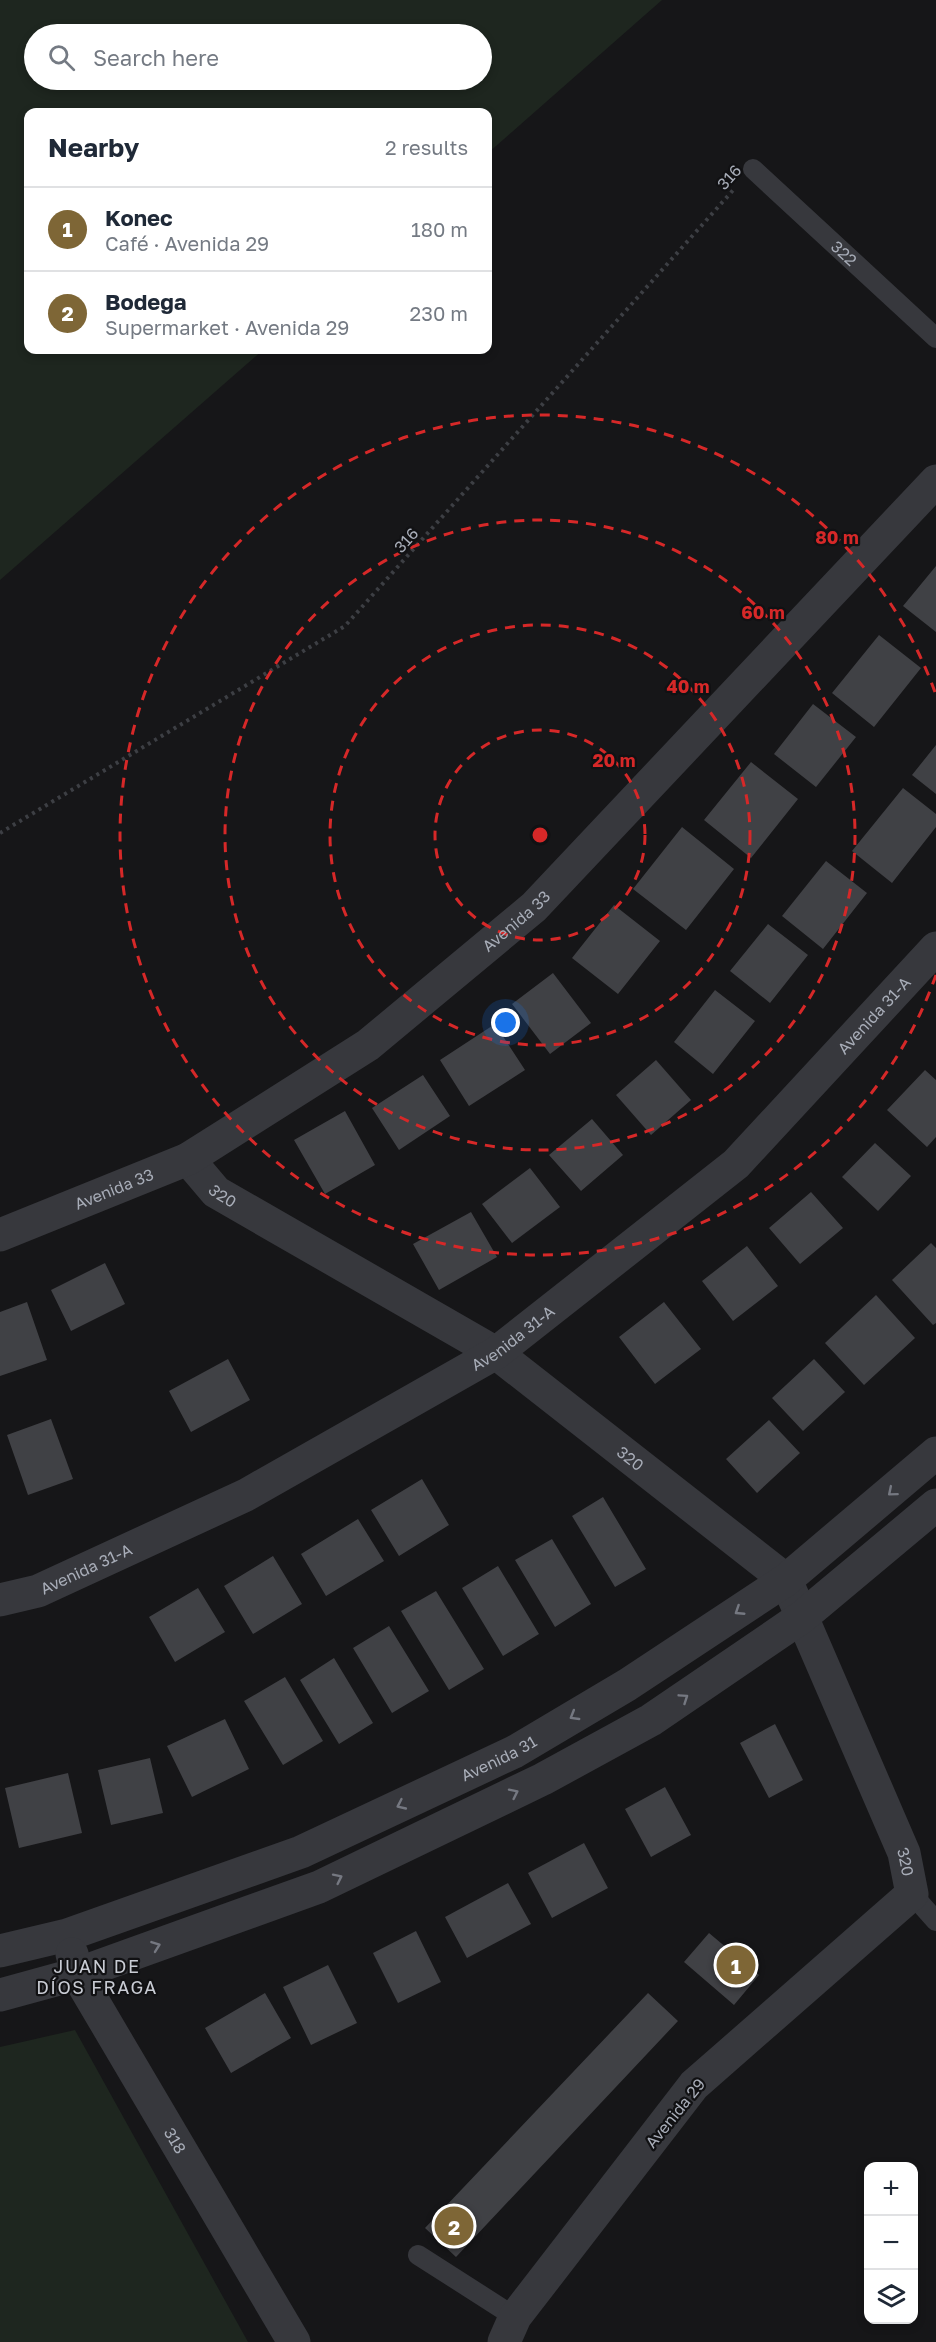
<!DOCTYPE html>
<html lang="en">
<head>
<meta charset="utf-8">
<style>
  :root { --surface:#fff; --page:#f2f2f3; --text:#1f2937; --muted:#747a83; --line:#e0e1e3; --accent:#7e6636 }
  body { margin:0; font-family:"Golos Text",sans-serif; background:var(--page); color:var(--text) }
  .controls { position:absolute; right:18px; bottom:18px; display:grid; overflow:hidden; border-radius:12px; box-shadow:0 3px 9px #0003 }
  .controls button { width:54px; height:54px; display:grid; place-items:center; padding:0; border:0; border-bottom:2px solid var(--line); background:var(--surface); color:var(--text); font:30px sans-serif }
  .you { position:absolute; left:506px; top:1023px; width:21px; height:21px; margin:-15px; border:4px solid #fff; border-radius:50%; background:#1a73e8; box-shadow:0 0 0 9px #1a73e833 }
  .badge { display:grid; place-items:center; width:39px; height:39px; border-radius:50%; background:var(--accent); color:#fff; font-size:20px; font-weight:700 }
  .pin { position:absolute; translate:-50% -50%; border:3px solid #fff; box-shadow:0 2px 6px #0006 }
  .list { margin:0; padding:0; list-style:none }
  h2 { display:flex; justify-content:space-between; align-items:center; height:78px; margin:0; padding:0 24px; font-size:26px }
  h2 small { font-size:20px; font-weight:400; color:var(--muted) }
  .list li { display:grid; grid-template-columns:39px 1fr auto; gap:18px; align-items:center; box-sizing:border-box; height:84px; padding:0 24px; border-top:2px solid var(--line) }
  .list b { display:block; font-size:22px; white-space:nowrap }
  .list p { margin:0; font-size:20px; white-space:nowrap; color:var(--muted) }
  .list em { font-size:20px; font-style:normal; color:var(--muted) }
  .icon { flex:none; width:33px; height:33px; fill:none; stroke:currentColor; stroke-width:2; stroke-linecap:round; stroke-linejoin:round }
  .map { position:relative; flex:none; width:936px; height:2342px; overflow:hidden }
  .search { position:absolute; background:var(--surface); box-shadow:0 3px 9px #0003; left:24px; top:24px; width:468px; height:66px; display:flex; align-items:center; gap:15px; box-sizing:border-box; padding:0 21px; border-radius:33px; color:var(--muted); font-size:22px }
  .panel { position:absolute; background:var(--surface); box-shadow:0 3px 9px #0003; left:24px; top:108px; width:468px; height:246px; border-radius:12px }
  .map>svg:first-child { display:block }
  .green { fill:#1e261f; fill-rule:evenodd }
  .building { fill:#404145 }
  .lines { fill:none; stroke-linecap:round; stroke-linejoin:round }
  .path { stroke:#3d3f44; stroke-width:4; stroke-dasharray:3 4.5; stroke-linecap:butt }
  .service { stroke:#37383d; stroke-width:20 }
  .minor { stroke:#37383d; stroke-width:33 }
  .oneway { stroke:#757881 }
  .ring { fill:none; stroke:#d62828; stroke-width:3; stroke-dasharray:10 8 }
  .labels { text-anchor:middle; stroke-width:4.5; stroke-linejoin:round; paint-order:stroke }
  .street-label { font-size:16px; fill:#a8adb8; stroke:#111113 }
  .neighbourhood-label { font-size:18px; letter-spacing:1.5px; fill:#c9ccd4; stroke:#111113 }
  .centre { fill:#d62828; stroke:#111113; stroke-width:3 }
  .ring-label { font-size:18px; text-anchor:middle; font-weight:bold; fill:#d62828; stroke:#111113; stroke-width:4.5; stroke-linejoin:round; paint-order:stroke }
</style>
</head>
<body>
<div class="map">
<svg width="936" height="2342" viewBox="0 0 936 2342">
  <rect width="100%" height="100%" fill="#161618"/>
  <!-- green -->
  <path class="green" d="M 0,0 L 662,0 L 488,153 L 488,112 L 28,112 L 28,350 L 263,350 L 0,580 ZM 34,34 L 482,34 L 482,80 L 34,80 Z
    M 75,2030 L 248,2342 L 0,2342 L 0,2047 Z"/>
  <!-- building -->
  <path class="building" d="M 936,566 L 936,632 L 903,606 Z
    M 879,635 L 921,668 L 874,727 L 832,693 Z
    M 813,704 L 856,737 L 816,787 L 774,754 Z
    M 936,745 L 936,794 L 912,775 Z
    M 751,762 L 798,799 L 751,858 L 704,820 Z
    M 903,788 L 936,814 L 936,827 L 892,883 L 852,851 Z
    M 682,827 L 734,869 L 686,930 L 633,889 Z
    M 826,861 L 867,893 L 823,949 L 782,916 Z
    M 614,905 L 660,941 L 618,994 L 572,958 Z
    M 768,924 L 808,955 L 770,1003 L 730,971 Z
    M 553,973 L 591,1023 L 550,1054 L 512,1004 Z
    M 715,990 L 755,1021 L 713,1074 L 674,1042 Z
    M 495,1024 L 525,1070 L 469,1106 L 440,1060 Z
    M 656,1060 L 691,1100 L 651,1135 L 616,1095 Z
    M 925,1070 L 936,1080 L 936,1137 L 927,1147 L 887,1110 Z
    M 423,1075 L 450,1116 L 399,1150 L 372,1108 Z
    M 345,1111 L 375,1165 L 325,1194 L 294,1140 Z
    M 592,1119 L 623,1155 L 581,1191 L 549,1155 Z
    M 875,1143 L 911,1176 L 878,1211 L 842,1177 Z
    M 530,1168 L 560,1207 L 512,1243 L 482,1204 Z
    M 811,1192 L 843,1228 L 800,1264 L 769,1228 Z
    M 471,1212 L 497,1257 L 439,1290 L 413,1244 Z
    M 931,1243 L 936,1248 L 936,1323 L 933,1325 L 892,1280 Z
    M 747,1246 L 778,1286 L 733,1321 L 702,1281 Z
    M 105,1263 L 125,1304 L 71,1331 L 51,1290 Z
    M 876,1295 L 915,1338 L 864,1385 L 825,1343 Z
    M 27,1302 L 47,1360 L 0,1376 L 0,1312 Z
    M 664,1302 L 701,1349 L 655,1384 L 619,1337 Z
    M 228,1359 L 250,1400 L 191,1432 L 169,1391 Z
    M 814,1359 L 845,1392 L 803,1431 L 772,1398 Z
    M 51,1419 L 73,1479 L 28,1495 L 7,1435 Z
    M 769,1420 L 800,1453 L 757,1493 L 726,1459 Z
    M 422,1479 L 449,1525 L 399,1556 L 371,1510 Z
    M 603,1497 L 646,1569 L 615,1587 L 572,1516 Z
    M 358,1519 L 384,1561 L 326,1596 L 301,1554 Z
    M 552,1539 L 591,1604 L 555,1627 L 515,1560 Z
    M 273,1556 L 302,1604 L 253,1634 L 224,1586 Z
    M 498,1566 L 539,1634 L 503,1656 L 462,1588 Z
    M 198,1588 L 225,1632 L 175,1662 L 149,1617 Z
    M 436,1591 L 484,1669 L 449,1690 L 401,1611 Z
    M 389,1626 L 429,1691 L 392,1713 L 353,1648 Z
    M 334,1658 L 373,1723 L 339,1744 L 300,1680 Z
    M 285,1677 L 323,1741 L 283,1765 L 244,1701 Z
    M 225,1719 L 249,1769 L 192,1797 L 167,1746 Z
    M 775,1724 L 803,1780 L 769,1798 L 740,1743 Z
    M 150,1758 L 163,1813 L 111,1825 L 98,1770 Z
    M 68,1773 L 82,1833 L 19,1848 L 5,1788 Z
    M 665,1787 L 691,1835 L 651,1857 L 625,1809 Z
    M 584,1843 L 608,1888 L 552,1918 L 528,1873 Z
    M 508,1883 L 531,1924 L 467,1958 L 445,1917 Z
    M 416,1931 L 441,1982 L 398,2003 L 373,1953 Z
    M 709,1933 L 759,1975 L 734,2005 L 684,1962 Z
    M 328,1965 L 357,2023 L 311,2045 L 283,1987 Z
    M 265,1993 L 291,2038 L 231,2073 L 205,2028 Z
    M 648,1993 L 678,2021 L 456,2257 L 425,2228 Z"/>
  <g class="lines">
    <!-- path -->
    <path class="path" d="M 0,833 L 345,626 L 735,188"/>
    <!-- service -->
    <g class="service">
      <path id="s1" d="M 753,169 L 936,338"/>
      <path d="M 912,1894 L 936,1921"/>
      <path d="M 418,2255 L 515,2317"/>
    </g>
    <!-- minor -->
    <g class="minor">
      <path id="s2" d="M 188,1159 L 216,1192 L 496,1353 L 786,1580 L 904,1853 L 912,1894 L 694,2085 L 515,2317 L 504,2342"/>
      <path id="s3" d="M 0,1235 L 188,1159 L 368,1045 L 534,907 L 936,481"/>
      <path id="s4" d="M 0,1600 L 38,1591 L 246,1495 L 496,1353 L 736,1164 L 936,948"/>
      <path id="s5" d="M 0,1951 L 67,1935 L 301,1852 L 514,1752 L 627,1685 L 786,1580 L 936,1453"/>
      <path id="s6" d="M 72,1954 L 77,1974 L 294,2342"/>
      <path d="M 0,1995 L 77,1974 L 319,1887 L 543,1779 L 651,1720 L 802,1617 L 936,1505"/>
    </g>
  </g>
  <!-- one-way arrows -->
  <defs><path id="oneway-chevron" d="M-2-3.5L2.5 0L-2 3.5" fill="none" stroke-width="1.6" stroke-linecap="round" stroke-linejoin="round" transform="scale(1.5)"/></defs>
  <g class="oneway">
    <use href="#oneway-chevron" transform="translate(892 1492) rotate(140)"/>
    <use href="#oneway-chevron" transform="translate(739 1611) rotate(147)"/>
    <use href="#oneway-chevron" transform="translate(684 1698) rotate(-34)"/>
    <use href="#oneway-chevron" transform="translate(574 1716) rotate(149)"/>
    <use href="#oneway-chevron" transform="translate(514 1793) rotate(-26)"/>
    <use href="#oneway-chevron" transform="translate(401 1805) rotate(155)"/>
    <use href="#oneway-chevron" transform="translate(338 1878) rotate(-26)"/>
    <use href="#oneway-chevron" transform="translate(156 1946) rotate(-20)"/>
  </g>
  <!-- distance rings -->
  <g class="ring">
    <circle cx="540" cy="835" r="105"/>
    <circle cx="540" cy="835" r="210"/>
    <circle cx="540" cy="835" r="315"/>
    <path d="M936 975A420 420 0 1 1 936 695"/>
  </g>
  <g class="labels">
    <!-- street labels -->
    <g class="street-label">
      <text transform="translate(729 177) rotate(-48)" y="6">316</text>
      <text dy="6" stroke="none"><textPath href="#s1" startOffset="124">322</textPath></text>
      <text transform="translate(406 540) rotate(-48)" y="6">316</text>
      <text dy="6" stroke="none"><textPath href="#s3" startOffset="609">Avenida 33</textPath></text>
      <text dy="6" stroke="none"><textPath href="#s4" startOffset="1064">Avenida 31-A</textPath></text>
      <text dy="6" stroke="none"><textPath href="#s3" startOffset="123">Avenida 33</textPath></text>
      <text dy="6" stroke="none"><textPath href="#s2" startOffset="51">320</textPath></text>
      <text dy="6" stroke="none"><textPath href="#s4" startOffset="578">Avenida 31-A</textPath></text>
      <text dy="6" stroke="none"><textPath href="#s2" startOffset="537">320</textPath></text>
      <text dy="6" stroke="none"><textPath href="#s4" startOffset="92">Avenida 31-A</textPath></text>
      <text dy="6" stroke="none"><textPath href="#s5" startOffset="536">Avenida 31</textPath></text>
      <text dy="6" stroke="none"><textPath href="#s2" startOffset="1041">320</textPath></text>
      <text transform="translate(675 2113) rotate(-51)" y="6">Avenida 29</text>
      <text dy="6" stroke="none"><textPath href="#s6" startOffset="214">318</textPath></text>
    </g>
    <!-- neighbourhood labels -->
    <g class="neighbourhood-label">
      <text x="97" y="1973">JUAN DE<tspan x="97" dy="21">DÍOS FRAGA</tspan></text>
    </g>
  </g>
  <circle cx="540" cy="835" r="9" class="centre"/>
  <g class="ring-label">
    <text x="837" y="544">80 m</text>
    <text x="763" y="619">60 m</text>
    <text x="688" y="693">40 m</text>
    <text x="614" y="767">20 m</text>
  </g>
</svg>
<div class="controls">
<button>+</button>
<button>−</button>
<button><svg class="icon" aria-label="layers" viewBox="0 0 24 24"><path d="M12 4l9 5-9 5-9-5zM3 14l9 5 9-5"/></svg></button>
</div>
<div class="you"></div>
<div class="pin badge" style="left:736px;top:1965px">1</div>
<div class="pin badge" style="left:454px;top:2226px">2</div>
<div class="search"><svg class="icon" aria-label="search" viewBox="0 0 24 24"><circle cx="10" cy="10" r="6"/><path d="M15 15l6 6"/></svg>Search here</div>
<section class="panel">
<h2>Nearby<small>2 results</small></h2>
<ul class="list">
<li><span class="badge">1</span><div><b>Konec</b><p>Café · Avenida 29</p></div><em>180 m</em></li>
<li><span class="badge">2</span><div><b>Bodega</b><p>Supermarket · Avenida 29</p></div><em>230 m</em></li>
</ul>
</section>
</div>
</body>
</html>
